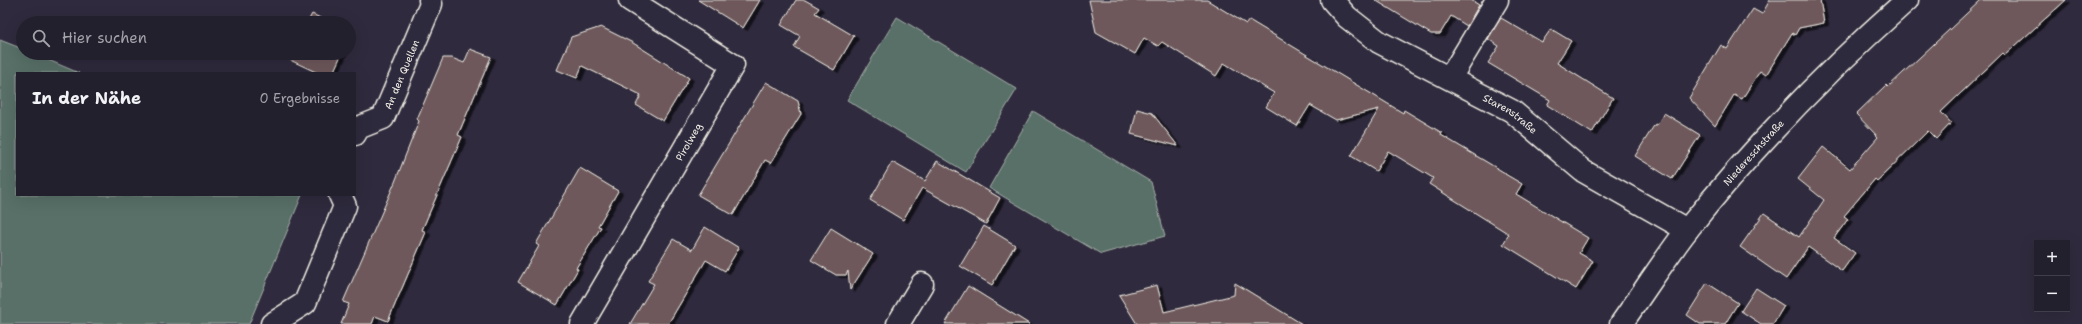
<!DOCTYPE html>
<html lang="de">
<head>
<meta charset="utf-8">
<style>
  :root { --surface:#23202e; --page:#2f2d3a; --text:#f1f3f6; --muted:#a3a3aa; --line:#403e4a }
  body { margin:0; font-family:"Shantell Sans",sans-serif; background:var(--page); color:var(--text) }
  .controls { position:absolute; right:12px; bottom:12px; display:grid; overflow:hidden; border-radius:0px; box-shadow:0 4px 16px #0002 }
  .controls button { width:36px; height:36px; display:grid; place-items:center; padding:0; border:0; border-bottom:1px solid var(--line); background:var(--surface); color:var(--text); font:20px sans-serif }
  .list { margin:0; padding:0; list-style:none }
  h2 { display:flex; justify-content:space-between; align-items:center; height:52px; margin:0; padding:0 16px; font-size:17px }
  h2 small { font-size:13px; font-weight:400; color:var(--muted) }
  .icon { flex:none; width:22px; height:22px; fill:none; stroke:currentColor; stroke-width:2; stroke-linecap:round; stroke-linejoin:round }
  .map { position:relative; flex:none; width:2082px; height:324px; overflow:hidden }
  .search { position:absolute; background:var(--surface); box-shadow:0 4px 16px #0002; left:16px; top:16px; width:340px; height:44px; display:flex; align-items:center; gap:10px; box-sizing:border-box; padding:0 14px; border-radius:22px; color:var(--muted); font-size:15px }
  .panel { position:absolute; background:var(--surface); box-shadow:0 4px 16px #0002; left:16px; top:72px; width:340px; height:124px; border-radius:0px }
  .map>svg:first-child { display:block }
  .green { fill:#596f68; stroke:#a6b0a8 }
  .building { fill:#6e595b; stroke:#f4f1e8; filter:url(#shadow) }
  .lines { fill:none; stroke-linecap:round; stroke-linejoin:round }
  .street-casing { stroke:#f4f1e8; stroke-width:25 }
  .street { stroke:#2f2a3d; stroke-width:22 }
  .labels { text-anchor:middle; stroke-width:3; stroke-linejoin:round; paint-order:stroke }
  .street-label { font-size:10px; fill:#f4f1e8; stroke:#2f2a3d }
</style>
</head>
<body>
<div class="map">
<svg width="2082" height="324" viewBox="0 0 2082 324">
  <defs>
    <filter id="shadow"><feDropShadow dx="4.5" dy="2.5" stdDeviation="0" flood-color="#0009"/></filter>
  </defs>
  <rect width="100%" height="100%" fill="#2f2a3d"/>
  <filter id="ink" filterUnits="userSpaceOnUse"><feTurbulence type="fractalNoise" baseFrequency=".025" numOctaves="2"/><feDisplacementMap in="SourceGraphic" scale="8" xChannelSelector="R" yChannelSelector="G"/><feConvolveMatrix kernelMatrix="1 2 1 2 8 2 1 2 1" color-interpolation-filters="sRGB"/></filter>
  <g filter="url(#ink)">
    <!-- green -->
    <path class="green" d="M 897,17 L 1017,89 L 966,172 L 847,100 Z
      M 0,40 L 23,49 L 23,53 L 32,53 L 79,73 L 17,73 L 17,195 L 302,195 L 249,324 L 0,324 Z
      M 1033,111 L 1151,182 L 1165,236 L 1101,254 L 989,188 Z"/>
    <!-- building -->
    <path class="building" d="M 698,0 L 760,0 L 743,28 Z
      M 796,0 L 805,0 L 819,8 L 815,13 L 854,36 L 834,70 L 794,47 L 800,36 L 781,25 Z
      M 1089,0 L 1207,0 L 1246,24 L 1249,20 L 1403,113 L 1404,110 L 1442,133 L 1441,135 L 1505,173 L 1505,174 L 1522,184 L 1516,194 L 1588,238 L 1579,253 L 1593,261 L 1576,289 L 1503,244 L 1509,234 L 1429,184 L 1433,178 L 1388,151 L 1376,171 L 1351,156 L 1379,109 L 1336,120 L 1310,105 L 1297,126 L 1266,107 L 1274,93 L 1224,63 L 1216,76 L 1162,42 L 1158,46 L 1144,38 L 1135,54 L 1096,32 Z
      M 1375,0 L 1471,0 L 1479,5 L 1467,26 L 1451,16 L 1440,34 L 1431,34 Z
      M 1770,0 L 1820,0 L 1824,23 L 1799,28 L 1795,35 L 1792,33 L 1766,75 L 1760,71 L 1742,99 L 1734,95 L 1715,126 L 1689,98 L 1721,45 L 1727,49 L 1753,9 L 1762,14 Z
      M 1981,0 L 2066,0 L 2005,55 L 2003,53 L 1941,112 L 1951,123 L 1936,139 L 1928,131 L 1877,181 L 1875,179 L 1844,216 L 1848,219 L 1834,238 L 1855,253 L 1842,271 L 1808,247 L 1786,279 L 1740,247 L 1764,213 L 1799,237 L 1824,200 L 1798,179 L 1823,147 L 1850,169 L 1878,137 L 1856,114 L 1886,85 L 1888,87 Z
      M 312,14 L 331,23 L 307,23 Z
      M 1501,18 L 1542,42 L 1551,29 L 1571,41 L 1557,63 L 1613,98 L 1592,133 L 1547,105 L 1550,100 L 1488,63 L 1499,46 L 1488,39 Z
      M 601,27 L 633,43 L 689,78 L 663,121 L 636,105 L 641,95 L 582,66 L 577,78 L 557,70 L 571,37 Z
      M 470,49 L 491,57 L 458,135 L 462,137 L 422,230 L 426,232 L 388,321 L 375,316 L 372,324 L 341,324 L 349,304 L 343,302 L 395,182 L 419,121 L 417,119 L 443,58 L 452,58 L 464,63 Z
      M 293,53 L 342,53 L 333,73 L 318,73 L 290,60 Z
      M 766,82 L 798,101 L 801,114 L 771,163 L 765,160 L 733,215 L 698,195 Z
      M 1137,109 L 1152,113 L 1178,146 L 1131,134 Z
      M 1664,113 L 1700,135 L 1672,179 L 1635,156 L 1655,124 L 1657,125 Z
      M 937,161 L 1000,198 L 986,224 L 922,188 L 903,220 L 870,200 L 892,162 L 925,181 Z
      M 580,168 L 618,191 L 598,226 L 601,227 L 576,268 L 578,269 L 557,305 L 518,282 L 539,246 L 536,244 Z
      M 984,226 L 1015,245 L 992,285 L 960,266 Z
      M 705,227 L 739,248 L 725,271 L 706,260 L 668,324 L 630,324 L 654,284 L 648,281 L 673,239 L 692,250 Z
      M 831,228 L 873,254 L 850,290 L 848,271 L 846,275 L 836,275 L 811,260 Z
      M 1235,283 L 1302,324 L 1137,324 L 1119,295 L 1157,285 L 1164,312 L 1234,295 Z
      M 1707,283 L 1738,303 L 1725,324 L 1700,324 L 1687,315 Z
      M 968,286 L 1029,324 L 945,324 Z
      M 1756,288 L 1784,306 L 1773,324 L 1761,324 L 1741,311 Z"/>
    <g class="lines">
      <!-- street casing -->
      <g class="street-casing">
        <g id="street">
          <path id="s1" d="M 1332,0 L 1347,17 L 1379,42 L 1512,111 L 1583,171 L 1687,230"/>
          <path d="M 1450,78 L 1497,0"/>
          <path id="s2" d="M 355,134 L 358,128 L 383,118 L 431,4 L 430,0"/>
          <path d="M 272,324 L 305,303 L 345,206 L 340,195"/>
          <path id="s3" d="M 582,324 L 733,65 L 630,0"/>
          <path d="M 898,324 L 922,284"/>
          <path id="s4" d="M 1621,324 C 1643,293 1664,260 1687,230 C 1753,147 1828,70 1907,0"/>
        </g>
      </g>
      <!-- street -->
      <use href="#street" class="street"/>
    </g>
  </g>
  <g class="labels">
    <!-- street labels -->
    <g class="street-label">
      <text dy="4" stroke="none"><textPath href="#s2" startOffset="81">An den Quellen</textPath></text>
      <text dy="4" stroke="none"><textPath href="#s1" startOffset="213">Starenstraße</textPath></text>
      <text dy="4" stroke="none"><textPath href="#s3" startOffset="211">Pirolweg</textPath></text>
      <text dy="4" stroke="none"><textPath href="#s4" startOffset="217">Niedereschstraße</textPath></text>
    </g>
  </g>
</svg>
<div class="controls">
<button>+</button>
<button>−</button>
</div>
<div class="search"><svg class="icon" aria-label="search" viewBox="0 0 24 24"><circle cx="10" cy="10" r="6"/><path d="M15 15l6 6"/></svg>Hier suchen</div>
<section class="panel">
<h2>In der Nähe<small>0 Ergebnisse</small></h2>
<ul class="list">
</ul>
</section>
</div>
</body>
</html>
